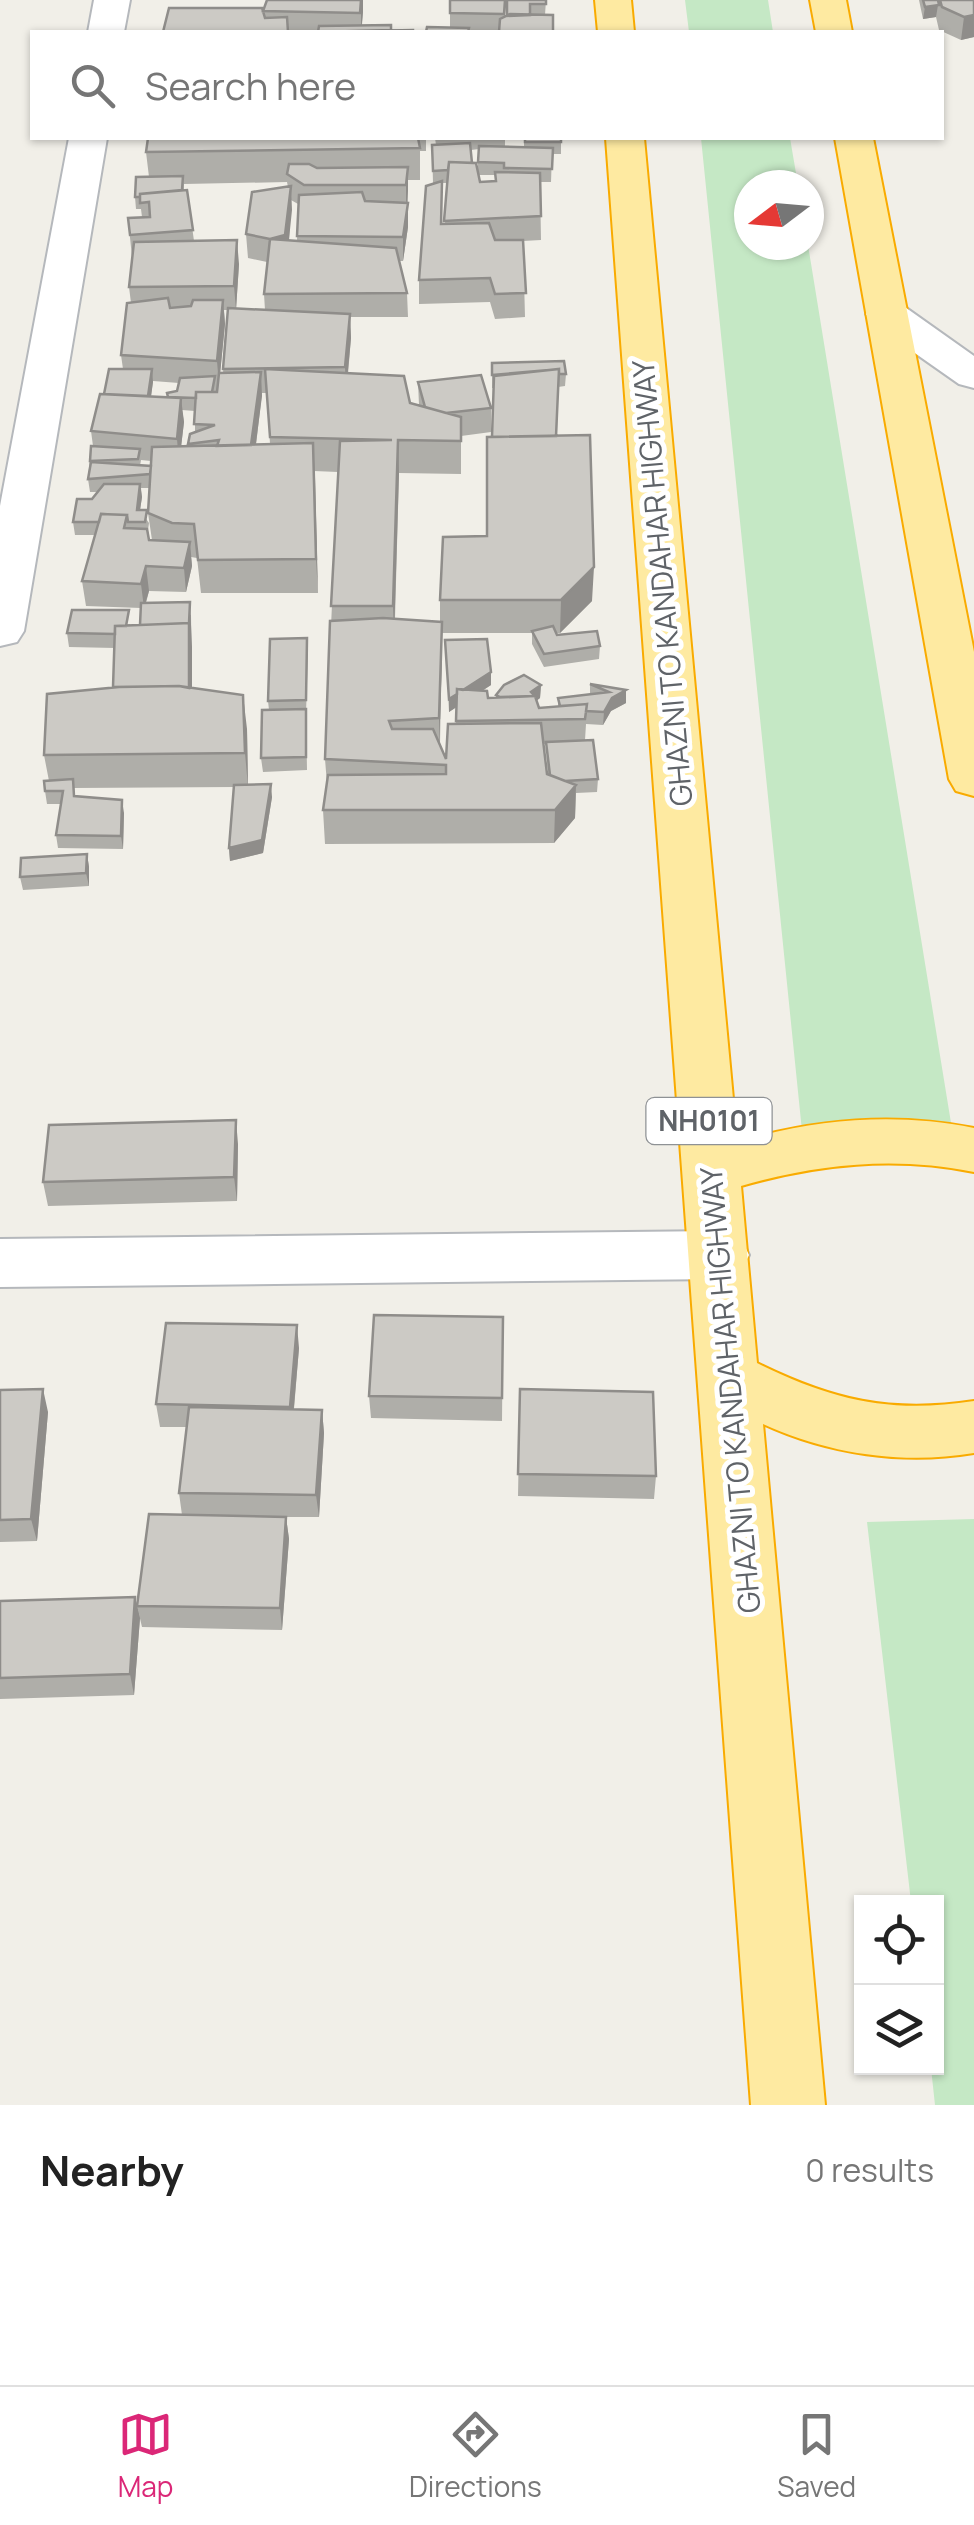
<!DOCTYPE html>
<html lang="en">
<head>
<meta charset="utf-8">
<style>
  :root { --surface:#fff; --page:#f2f2f2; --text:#222; --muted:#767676; --line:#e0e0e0; --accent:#db2777 }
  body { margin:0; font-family:Manrope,sans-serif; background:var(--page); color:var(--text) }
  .controls { position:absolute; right:30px; bottom:30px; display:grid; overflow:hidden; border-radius:0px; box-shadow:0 2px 8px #0004 }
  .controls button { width:90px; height:90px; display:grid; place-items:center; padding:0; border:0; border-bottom:2px solid var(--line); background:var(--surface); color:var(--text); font:50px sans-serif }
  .compass { position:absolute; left:734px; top:170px; width:90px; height:90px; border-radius:50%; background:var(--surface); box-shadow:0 2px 8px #0004; rotate:254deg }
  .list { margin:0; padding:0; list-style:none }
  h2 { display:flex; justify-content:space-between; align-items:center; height:130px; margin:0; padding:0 40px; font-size:42px }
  h2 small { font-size:32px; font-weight:400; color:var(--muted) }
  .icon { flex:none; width:55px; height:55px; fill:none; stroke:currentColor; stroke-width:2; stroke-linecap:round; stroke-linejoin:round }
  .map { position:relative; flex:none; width:974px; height:2105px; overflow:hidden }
  .search { position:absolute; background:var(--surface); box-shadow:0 2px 8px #0004; left:30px; right:30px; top:30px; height:110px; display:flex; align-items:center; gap:25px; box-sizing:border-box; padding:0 35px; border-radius:0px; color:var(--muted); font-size:38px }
  .sheet { height:280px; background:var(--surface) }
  nav { display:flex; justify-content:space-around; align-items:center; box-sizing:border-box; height:140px; border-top:2px solid var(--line); background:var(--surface); font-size:28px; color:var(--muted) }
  nav a { display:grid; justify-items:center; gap:5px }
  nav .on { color:var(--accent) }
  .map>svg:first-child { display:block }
  .green { fill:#c5e8c5 }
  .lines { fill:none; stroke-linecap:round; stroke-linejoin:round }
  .minor-casing { stroke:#b5b8bc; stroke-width:4 }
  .trunk-casing { stroke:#f9ab00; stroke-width:4 }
  .minor { fill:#fff; fill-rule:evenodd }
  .trunk { fill:#feeaa1; fill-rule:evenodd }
  .wall { fill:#afaea9; fill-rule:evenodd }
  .shaded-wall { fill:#8f8d8a }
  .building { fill:#cccac5; stroke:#8f8d8a; stroke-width:2.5 }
  .labels { text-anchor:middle; stroke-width:10; stroke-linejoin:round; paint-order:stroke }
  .shield { fill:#fff; stroke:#8f9295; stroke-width:2.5 }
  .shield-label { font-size:28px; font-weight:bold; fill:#5f6368 }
  .street-label { font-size:30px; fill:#5f6368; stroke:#fff }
</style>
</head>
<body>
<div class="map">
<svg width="974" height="2105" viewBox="0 0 974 2105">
  <rect width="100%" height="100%" fill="#f1efe8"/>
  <!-- green -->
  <path class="green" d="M 685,0 L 768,0 L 773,32 L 689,32 Z
    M 701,138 L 790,138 L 798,185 L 749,185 L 749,245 L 808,245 L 952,1129 L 802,1131 Z
    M 974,1519 L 974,2105 L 935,2105 L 931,2068 L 936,2068 L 936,1902 L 911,1902 L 867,1522 Z"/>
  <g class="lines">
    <!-- minor casing -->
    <g class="minor-casing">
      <path id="minor" d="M 94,0 L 130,0 L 124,32 L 88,32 Z
        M 69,138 L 107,138 L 24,631 L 17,642 L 0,646 L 0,506 Z
        M 887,302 L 902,305 L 974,356 L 974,388 L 959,384 L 872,323 L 866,314 L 872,305 Z
        M 720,1231 L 741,1238 L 749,1255 L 741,1272 L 720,1279 L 0,1287 L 0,1239 Z"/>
    </g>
    <!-- trunk casing -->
    <g class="trunk-casing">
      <path id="trunk" d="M 595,0 L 631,0 L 634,32 L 598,32 Z
        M 810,0 L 846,0 L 852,32 L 816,32 Z
        M 606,138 L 644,138 L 737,1142 C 815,1119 894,1112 974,1128 L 974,1172 C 894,1156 818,1164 741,1186 L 757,1363 C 832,1400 890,1414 974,1401 L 974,1453 C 903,1465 828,1454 763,1424 L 825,2105 L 751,2105 Z
        M 835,138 L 873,138 L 974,652 L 974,796 L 956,791 L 949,779 Z"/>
    </g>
    <!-- minor -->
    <use href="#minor" class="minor"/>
    <!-- trunk -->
    <use href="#trunk" class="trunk"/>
  </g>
  <!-- wall -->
  <path class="wall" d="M 450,0 L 506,0 L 505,16 L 507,16 L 507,0 L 546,0 L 545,15 L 553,32 L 426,32 L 450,28 Z
    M 919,0 L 974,0 L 974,37 L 961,40 L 939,30 L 936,17 L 923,19 Z
    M 263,12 L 363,12 L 362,25 L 413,32 L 163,32 Z
    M 426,138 L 426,151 L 420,151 L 420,180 L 408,180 L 408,227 L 403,261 L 399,261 L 407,293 L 408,317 L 350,317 L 351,338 L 348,374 L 410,403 L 419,405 L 418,382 L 491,408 L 491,432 L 461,436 L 461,474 L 399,473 L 395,619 L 440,622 L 440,600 L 487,536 L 494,388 L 492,388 L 492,363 L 566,374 L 565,386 L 558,387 L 557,436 L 592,601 L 560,633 L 556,633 L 557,635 L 600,646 L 599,659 L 544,667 L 532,644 L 532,633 L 442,633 L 440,744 L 446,759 L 456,724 L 456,707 L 449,712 L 446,653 L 491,685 L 482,691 L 488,698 L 496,698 L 496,695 L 541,685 L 540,698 L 536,701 L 539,708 L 558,706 L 558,698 L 590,694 L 590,684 L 626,690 L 626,703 L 611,711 L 603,725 L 586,724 L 585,740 L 598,779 L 597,792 L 576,793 L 575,818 L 554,843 L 325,844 L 323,810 L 327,784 L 325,759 L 338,472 L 314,471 L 318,593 L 201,593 L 197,558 L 191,557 L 192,566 L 186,592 L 149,591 L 146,603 L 191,615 L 192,688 L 247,729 L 248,784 L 272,797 L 263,853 L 230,861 L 229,848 L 234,787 L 74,788 L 75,796 L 124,813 L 123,849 L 58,848 L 56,835 L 61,804 L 47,804 L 45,791 L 49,781 L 44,755 L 113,687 L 115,648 L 69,647 L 67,633 L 130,624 L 130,626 L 140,625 L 141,608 L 86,606 L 82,581 L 95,535 L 75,535 L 73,522 L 98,492 L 90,492 L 88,479 L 91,446 L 93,446 L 91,431 L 104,394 L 123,369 L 121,355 L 131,303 L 129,287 L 132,257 L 128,218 L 142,217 L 141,209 L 136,209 L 135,197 L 149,177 L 146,152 ZM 287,182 L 288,187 L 246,234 L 248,258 L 267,262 L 264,294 L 265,310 L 236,309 L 239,264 L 194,241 L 187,190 L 184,190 L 184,184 ZM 291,200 L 298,204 L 297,241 L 289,240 ZM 224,310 L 228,310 L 223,373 L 220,373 L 225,324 ZM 153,381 L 179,383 L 177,391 L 168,397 L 151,396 ZM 262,393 L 267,393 L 270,444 L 256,445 ZM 182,410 L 195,411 L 195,432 L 188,444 L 188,446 L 181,447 L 184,422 ZM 141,460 L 151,461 L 151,466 L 140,466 ZM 141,488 L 150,488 L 148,513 L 152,540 L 149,540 L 148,530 L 149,523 L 140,510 L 142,497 ZM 543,744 L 546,744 L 548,775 L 547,774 Z
    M 435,138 L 505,138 L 505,147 L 524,147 L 524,138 L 561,138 L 561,154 L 552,154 L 551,182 L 540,182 L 541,240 L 523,241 L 525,317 L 495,319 L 490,302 L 419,304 L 419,280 L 433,183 L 432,145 L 436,145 ZM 479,149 L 478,162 L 478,173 L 472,163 L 471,150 ZM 478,175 L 495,175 L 495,181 L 480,182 ZM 442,183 L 447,183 L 445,224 L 442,224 Z
    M 308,652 L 306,713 L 307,770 L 263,772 L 261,758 L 269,710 L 268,701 Z
    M 87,854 L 89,867 L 89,886 L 23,890 L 20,877 Z
    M 238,1144 L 237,1201 L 48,1206 L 43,1182 Z
    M 503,1317 L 502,1421 L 371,1418 L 369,1396 Z
    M 299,1348 L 294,1409 L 322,1410 L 324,1433 L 319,1517 L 286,1517 L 289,1539 L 282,1630 L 142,1627 L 137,1606 L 182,1515 L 179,1493 L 187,1427 L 160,1427 L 156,1404 Z
    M 520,1389 L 656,1476 L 654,1499 L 518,1496 Z
    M 0,1390 L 48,1412 L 37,1541 L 0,1542 Z
    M 135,1597 L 140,1618 L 134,1695 L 0,1699 L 0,1601 Z"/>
  <!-- shaded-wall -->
  <path class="shaded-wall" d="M 361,0 L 363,0 L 363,12 L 361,32 Z
    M 938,5 L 936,17 L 923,19 L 925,7 Z
    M 974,15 L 974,37 L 961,40 L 964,17 Z
    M 408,167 L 408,191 L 406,209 L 406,185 Z
    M 291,186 L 292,210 L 287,259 L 270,239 Z
    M 408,203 L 408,227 L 403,261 L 403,237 Z
    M 237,240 L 239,264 L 236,310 L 234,286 Z
    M 223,300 L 225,324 L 219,385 L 217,361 Z
    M 350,314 L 351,338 L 346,391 L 345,367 Z
    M 152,369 L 153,382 L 149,411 L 148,398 Z
    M 261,372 L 262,396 L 252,474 L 250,450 Z
    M 181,398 L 184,422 L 179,464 L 177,439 Z
    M 398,440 L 399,473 L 394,639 L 393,606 Z
    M 313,443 L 315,477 L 318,593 L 316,559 Z
    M 140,484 L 142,497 L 138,523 L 137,510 Z
    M 190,542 L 192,566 L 186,592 L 184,568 Z
    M 146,566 L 149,591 L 144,608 L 141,584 Z
    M 594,567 L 592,601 L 560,633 L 561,600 Z
    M 190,602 L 192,647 L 192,713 L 189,688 Z
    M 442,622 L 442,655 L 439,752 L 439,718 Z
    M 491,672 L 491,685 L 449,712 L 449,699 Z
    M 541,685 L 540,698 L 536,701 L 531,692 Z
    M 626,690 L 626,703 L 611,711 L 603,725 L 604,712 L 612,698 Z
    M 243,695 L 247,729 L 248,787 L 245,753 Z
    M 271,784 L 272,797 L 263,853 L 230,861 L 229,848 Z
    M 576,785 L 575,818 L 554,843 L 555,810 Z
    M 122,800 L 124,813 L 123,849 L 121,836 Z
    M 87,854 L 89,867 L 89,886 L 86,873 Z
    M 236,1120 L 238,1144 L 237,1201 L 234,1177 Z
    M 297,1325 L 299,1348 L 292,1429 L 290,1407 Z
    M 43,1389 L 48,1412 L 37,1541 L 31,1519 Z
    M 322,1410 L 324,1433 L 319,1517 L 316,1495 Z
    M 286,1517 L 289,1539 L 282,1630 L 280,1608 Z
    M 135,1597 L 140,1618 L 134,1695 L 130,1674 Z"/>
  <!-- building -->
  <path class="building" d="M 267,0 L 361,0 L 360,13 L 263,11 Z
    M 450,0 L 505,0 L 504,14 L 450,13 Z
    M 507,0 L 546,0 L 546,4 L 530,4 L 530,15 L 507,16 Z
    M 923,0 L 938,0 L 939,5 L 925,7 Z
    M 940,0 L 974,0 L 974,15 L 964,17 L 942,7 Z
    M 169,8 L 262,8 L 265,18 L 287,17 L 288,32 L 163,32 Z
    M 510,14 L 553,15 L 553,32 L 499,32 L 500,19 Z
    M 391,25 L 391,30 L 318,32 L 319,26 Z
    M 427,27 L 469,28 L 468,32 L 426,32 Z
    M 413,30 L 413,32 L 314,32 Z
    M 148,138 L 418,138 L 420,148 L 146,152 Z
    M 525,138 L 561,138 L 561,142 L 525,142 Z
    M 470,143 L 472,163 L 449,162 L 448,170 L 433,171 L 432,145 Z
    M 479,146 L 553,148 L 552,169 L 504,168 L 504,163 L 478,162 Z
    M 449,162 L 476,163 L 480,182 L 496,181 L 495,172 L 540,173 L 541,216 L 444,221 Z
    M 289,164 L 309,164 L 317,168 L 408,167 L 406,185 L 304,185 L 287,174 Z
    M 183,176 L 182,190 L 140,194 L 140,197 L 135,197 L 136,177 Z
    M 442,181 L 441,224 L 489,223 L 495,240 L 523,240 L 526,293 L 495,294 L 490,278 L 419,280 L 426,186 Z
    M 291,186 L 285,235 L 270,239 L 396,248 L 407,293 L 264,294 L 270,239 L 246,234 L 252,192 Z
    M 187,190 L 193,230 L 130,235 L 128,218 L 150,217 L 149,202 L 140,203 L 140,194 Z
    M 362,192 L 365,201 L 408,203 L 403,237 L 297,236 L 299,195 Z
    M 237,240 L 234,286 L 129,287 L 134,242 Z
    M 168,298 L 170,308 L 191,306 L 193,300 L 223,300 L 217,361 L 121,355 L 127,303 Z
    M 228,308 L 350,314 L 345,367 L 223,369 Z
    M 564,361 L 566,374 L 559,374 L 559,369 L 492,375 L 492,363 Z
    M 109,369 L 152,369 L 148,396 L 104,394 Z
    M 265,369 L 404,376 L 410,403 L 461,417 L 461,441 L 398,440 L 393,606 L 331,606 L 340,441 L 392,440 L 270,437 Z
    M 559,369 L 556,436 L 492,437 L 494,376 Z
    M 261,372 L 251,445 L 217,446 L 219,440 L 188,444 L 190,434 L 215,425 L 194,424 L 196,392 L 217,392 L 219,373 Z
    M 481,375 L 491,408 L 446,413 L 425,407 L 418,382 Z
    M 215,376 L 212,392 L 196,392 L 196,398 L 168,397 L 167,393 L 177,391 L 180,378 Z
    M 100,394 L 181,398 L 177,439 L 91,431 Z
    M 590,435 L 594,567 L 561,600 L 440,600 L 443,537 L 487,536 L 487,437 Z
    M 313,443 L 316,559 L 198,560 L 194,524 L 172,523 L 148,513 L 152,447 Z
    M 91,446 L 140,449 L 138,459 L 90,461 Z
    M 91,462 L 151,466 L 150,474 L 88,479 Z
    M 104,484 L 140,484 L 137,510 L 147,510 L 145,522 L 128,522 L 127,515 L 101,514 L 99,522 L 73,522 L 77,499 L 92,499 Z
    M 101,514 L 127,515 L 124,528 L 147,529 L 149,540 L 190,542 L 184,568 L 146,566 L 141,584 L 82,581 Z
    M 190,602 L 189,623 L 140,625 L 141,603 Z
    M 72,610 L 129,610 L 126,626 L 115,626 L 115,634 L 67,633 Z
    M 383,618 L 442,622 L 439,718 L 389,721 L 392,729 L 433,729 L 446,759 L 448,724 L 541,723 L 547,774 L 576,785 L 555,810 L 323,810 L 328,775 L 446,774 L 446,765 L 325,759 L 330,621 Z
    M 189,623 L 189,688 L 179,686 L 113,687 L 115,626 Z
    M 553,626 L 557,635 L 597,631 L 600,646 L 544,654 L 532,631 Z
    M 307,638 L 306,700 L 268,701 L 270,639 Z
    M 487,639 L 491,672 L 463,690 L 457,689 L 457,694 L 449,699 L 445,640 Z
    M 524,675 L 541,685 L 531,692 L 535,696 L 500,697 L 496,695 L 504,685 Z
    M 590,684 L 626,690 L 612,698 L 604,712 L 586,711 L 587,704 L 560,706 L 558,698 L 609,692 Z
    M 179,686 L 243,695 L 245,753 L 44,755 L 47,694 L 119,687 Z
    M 457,689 L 487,691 L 488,698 L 535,696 L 539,708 L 587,704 L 585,719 L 456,721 Z
    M 306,709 L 306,757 L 261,758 L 262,710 Z
    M 593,740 L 598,779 L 565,781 L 550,775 L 546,742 Z
    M 73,779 L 74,796 L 122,800 L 121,836 L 56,835 L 63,791 L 45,791 L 44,781 Z
    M 271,784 L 262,840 L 229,848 L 234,785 Z
    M 87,854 L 86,873 L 20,877 L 21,858 Z
    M 236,1120 L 234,1177 L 43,1182 L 49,1125 Z
    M 374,1315 L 503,1317 L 502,1398 L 369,1396 Z
    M 166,1323 L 297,1325 L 290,1407 L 156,1404 Z
    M 43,1389 L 31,1519 L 0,1520 L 0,1390 Z
    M 520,1389 L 653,1392 L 656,1476 L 518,1474 Z
    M 189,1407 L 322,1410 L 316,1495 L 179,1493 Z
    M 149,1514 L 286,1517 L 280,1608 L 137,1606 Z
    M 135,1597 L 130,1674 L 0,1678 L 0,1601 Z"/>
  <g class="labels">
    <!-- shield labels -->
    <rect class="shield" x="646.5" y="1098" width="125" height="46" rx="8"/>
    <g class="shield-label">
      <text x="709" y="1131">NH0101</text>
    </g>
    <!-- street labels -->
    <g class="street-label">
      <text transform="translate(663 583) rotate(-95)" y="10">GHAZNI TO KANDAHAR HIGHWAY</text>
      <text transform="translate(731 1390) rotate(-95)" y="10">GHAZNI TO KANDAHAR HIGHWAY</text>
    </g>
  </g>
</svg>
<div class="controls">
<button><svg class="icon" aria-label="locate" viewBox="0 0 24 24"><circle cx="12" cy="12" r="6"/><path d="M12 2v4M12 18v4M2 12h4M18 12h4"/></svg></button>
<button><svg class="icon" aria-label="layers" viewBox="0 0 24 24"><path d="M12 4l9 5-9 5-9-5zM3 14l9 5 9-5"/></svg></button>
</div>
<svg class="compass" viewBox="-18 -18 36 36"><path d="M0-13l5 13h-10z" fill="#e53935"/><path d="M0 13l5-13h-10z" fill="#767676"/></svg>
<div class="search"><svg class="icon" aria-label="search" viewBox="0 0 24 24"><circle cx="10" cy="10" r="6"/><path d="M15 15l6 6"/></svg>Search here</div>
</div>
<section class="sheet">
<h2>Nearby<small>0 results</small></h2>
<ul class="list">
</ul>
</section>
<nav>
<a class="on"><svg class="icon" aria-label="map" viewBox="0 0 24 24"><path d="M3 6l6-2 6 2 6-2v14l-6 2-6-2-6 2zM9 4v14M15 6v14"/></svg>Map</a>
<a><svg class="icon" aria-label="directions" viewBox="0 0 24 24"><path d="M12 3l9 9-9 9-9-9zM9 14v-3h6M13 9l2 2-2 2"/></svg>Directions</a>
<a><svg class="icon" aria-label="saved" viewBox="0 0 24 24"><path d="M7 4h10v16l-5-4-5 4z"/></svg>Saved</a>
</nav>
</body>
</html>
